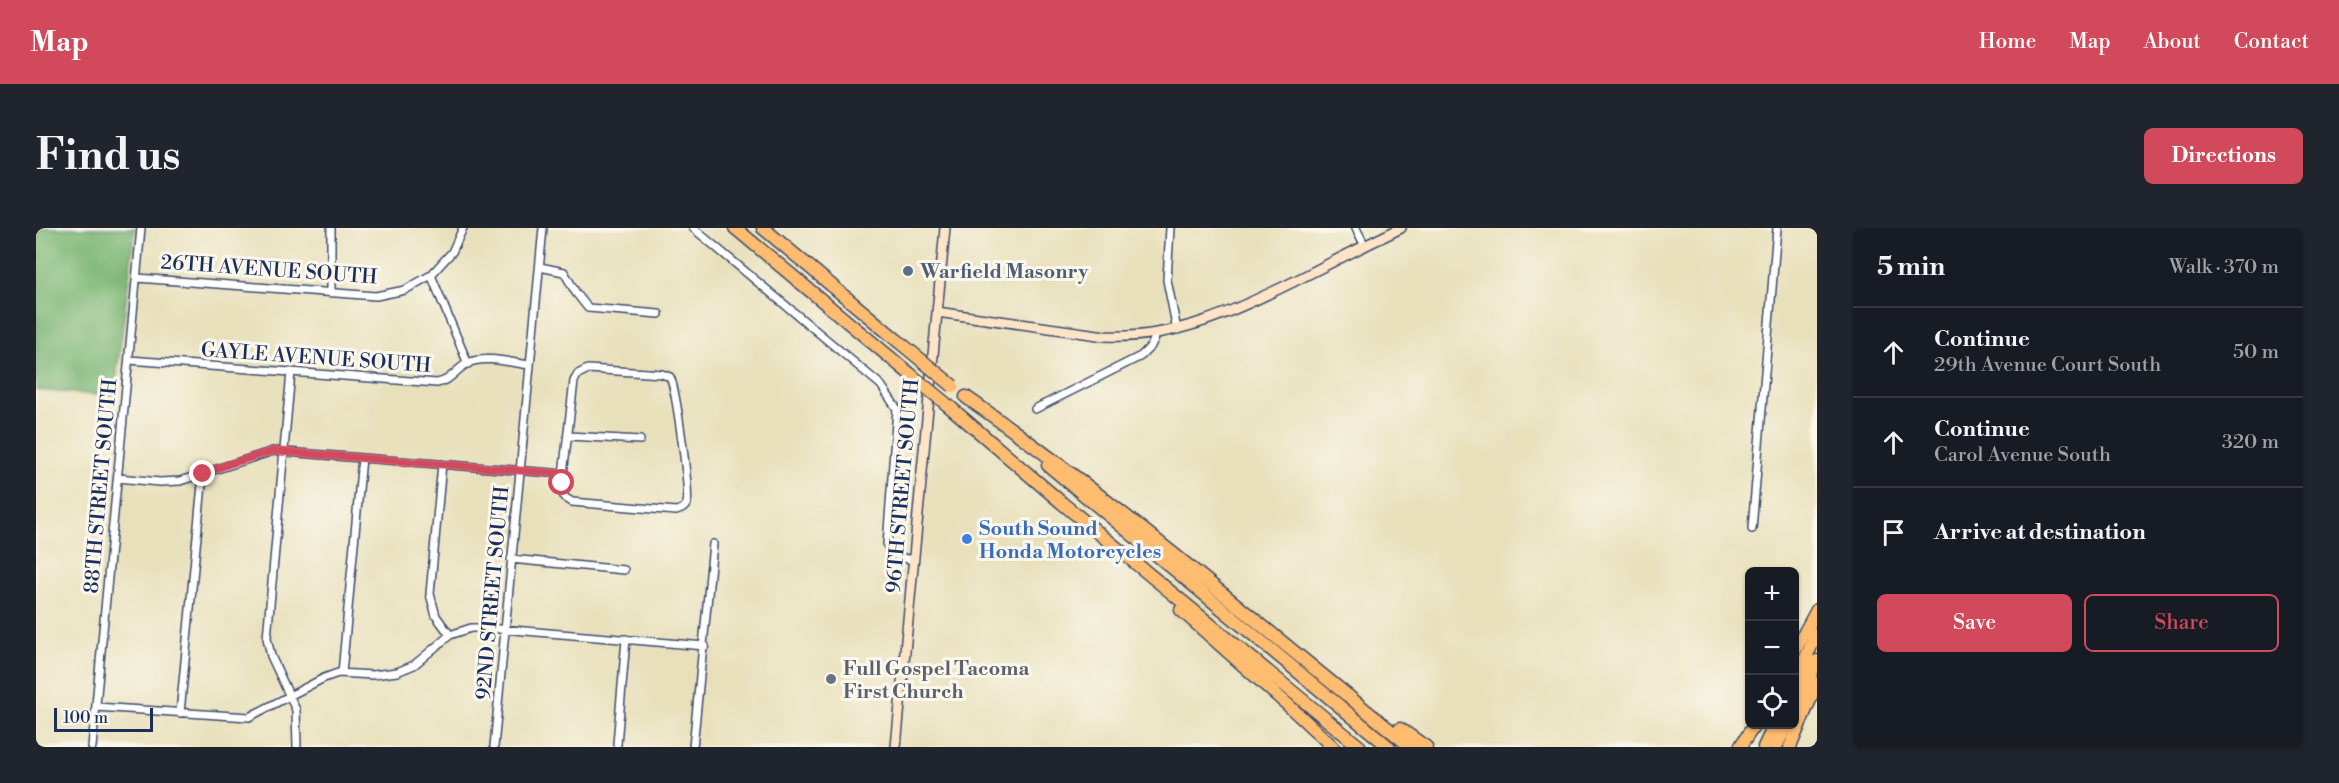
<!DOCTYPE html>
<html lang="en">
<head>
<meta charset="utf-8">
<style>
  :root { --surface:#171b24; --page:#20242c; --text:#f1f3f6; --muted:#9ea1a6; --line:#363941; --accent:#d1495b }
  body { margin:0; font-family:"Libre Bodoni",serif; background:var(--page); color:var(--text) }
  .controls { position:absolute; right:18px; bottom:18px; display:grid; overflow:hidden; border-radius:9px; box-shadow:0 2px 4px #0004 }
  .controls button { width:54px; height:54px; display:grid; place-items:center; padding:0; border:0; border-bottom:2px solid var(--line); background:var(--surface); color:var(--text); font:30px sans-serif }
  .scale { position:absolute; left:18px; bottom:15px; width:99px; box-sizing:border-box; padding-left:6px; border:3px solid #1b2f5e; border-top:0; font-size:16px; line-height:21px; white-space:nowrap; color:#1b2f5e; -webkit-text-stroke:4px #fbf7ec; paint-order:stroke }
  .stop { position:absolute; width:18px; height:18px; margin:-14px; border:4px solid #d1495b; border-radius:50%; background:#fff }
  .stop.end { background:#d1495b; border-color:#fff; box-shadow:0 2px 6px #0008 }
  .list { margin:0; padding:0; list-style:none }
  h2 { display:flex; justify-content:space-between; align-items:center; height:78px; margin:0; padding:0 24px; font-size:26px }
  h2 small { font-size:20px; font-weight:400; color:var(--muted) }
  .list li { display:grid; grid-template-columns:39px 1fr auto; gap:18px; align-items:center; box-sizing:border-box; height:90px; padding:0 24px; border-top:2px solid var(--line) }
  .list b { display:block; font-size:22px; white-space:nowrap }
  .list p { margin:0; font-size:20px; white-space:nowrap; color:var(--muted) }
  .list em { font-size:20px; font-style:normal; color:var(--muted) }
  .actions { display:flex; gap:12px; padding:18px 24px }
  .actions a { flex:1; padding:14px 0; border:2px solid var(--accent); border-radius:9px; text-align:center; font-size:21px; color:var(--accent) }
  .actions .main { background:var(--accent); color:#fff }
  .icon { flex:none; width:33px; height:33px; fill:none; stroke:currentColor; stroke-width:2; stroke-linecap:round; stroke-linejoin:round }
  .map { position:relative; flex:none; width:1781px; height:519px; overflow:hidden; border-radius:9px }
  header { display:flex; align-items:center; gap:36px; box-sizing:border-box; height:84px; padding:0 30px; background:var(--accent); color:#fff }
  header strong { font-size:28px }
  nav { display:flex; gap:33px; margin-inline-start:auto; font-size:21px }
  .intro { display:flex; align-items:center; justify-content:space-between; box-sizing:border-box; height:144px; padding:0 36px }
  h1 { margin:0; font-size:42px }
  .button { padding:15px 27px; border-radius:9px; background:var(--accent); color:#fff; font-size:21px; font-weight:700 }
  main { display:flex; gap:36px; padding:0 36px }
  aside { flex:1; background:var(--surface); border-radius:9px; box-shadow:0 2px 4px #0004 }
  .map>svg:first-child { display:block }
  .forest { fill:#7bb675; stroke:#4b726a; stroke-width:1.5 }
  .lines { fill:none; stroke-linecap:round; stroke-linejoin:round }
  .street-casing { stroke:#3a4a6c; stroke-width:10 }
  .secondary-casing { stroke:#3a4a6c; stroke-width:12 }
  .highway-casing { stroke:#3a4a6c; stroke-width:15 }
  .street { stroke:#fff; stroke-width:7 }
  .secondary { stroke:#fee4c6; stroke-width:9 }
  .highway { stroke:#fdbc70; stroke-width:12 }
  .highway-bridge-casing { stroke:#3a4a6c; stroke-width:15; stroke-linecap:butt }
  .highway-bridge { stroke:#fdbc70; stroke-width:12 }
  .route { stroke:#d1495b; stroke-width:8 }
  .service-dot { fill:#5c6f8a; stroke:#fbf7ec; stroke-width:2 }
  .shop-dot { fill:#3f7fe0; stroke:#fbf7ec; stroke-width:2 }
  .worship-dot { fill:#6b7280; stroke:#fbf7ec; stroke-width:2 }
  .labels { text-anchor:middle; stroke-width:6; stroke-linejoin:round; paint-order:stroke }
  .street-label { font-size:20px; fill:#1b2f5e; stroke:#fbf7ec }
  .service-label { font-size:20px; font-weight:bold; fill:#4e5e75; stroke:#fbf7ec; text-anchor:start }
  .shop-label { font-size:20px; font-weight:bold; fill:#366cbe; stroke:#fbf7ec; text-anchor:start }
  .worship-label { font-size:20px; font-weight:bold; fill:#5b616d; stroke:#fbf7ec; text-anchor:start }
</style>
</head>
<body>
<header>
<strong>Map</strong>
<nav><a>Home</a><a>Map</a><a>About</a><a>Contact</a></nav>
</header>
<div class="intro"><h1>Find us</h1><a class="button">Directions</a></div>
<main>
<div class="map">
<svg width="1781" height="519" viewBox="0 0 1781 519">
  <rect width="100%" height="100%" fill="#fbf7ec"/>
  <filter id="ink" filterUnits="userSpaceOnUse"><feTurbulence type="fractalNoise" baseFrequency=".0167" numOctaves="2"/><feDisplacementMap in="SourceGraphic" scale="12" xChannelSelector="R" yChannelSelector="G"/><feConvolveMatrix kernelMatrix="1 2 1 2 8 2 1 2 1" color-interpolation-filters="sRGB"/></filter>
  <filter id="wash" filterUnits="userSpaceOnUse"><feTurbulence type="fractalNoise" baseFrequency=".008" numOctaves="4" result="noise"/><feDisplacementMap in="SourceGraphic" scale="24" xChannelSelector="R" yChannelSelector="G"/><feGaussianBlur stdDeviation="1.35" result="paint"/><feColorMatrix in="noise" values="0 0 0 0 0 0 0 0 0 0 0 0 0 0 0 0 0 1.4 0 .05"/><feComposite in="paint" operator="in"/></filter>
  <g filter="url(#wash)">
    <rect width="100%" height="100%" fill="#e8e0bb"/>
    <!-- forest -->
    <path class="forest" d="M 0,0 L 99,0 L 78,168 L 0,162 Z"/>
  </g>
  <g filter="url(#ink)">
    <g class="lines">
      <!-- street casing -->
      <g class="street-casing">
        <path id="street" d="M 427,0 L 416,24 L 395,47 L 432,136
          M 657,0 L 845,157 L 861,181 L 851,317 C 855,329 866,330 878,332
          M 1134,0 L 1131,52 L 1141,102
          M 1320,0 L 1329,18
          M 504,39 L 528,44 L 540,65 L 552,80 L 623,86
          M 101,50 L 340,68 L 369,62 L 395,47
          M 295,65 L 295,0
          M 93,132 L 401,155 C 415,153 420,141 432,135 C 449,127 476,135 494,137
          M 552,141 L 626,146 L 634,149 C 640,160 654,263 651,275 C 649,280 645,282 640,283 L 536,274 L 528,269 L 526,255 L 538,153 L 542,146 Z
          M 255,144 L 231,410 L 235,428 L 260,482 L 261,519
          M 999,181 L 1105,128 L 1115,118 L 1121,105
          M 533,208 L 604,212
          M 406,236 L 394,366 L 400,388 L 414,407
          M 82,250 L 124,254 L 144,253 L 237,223 L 528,246
          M 1716,301 L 1741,0
          M 475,331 L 588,342
          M 306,445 L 326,230
          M 60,479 L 213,489 L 288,450 L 302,445 L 337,447 L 361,444 L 378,437 L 414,407 L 435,400 L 452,400 L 669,418
          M 144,485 L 167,246
          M 581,516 L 590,411
          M 56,519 L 105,0
          M 458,519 L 507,0
          M 657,519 L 677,316"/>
      </g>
      <!-- secondary casing -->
      <g class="secondary-casing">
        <path id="secondary" d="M 901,84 L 1069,108 C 1139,112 1201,82 1261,52 C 1296,34 1330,17 1365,0
          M 860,519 L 909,0"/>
      </g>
      <!-- highway casing -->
      <g class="highway-casing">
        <path id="highway" d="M 699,0 L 874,146
          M 727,0 L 862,113
          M 930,169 C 1085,277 1228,401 1375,519
          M 914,179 L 1026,275 L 1324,519
          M 1012,237 L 1353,519
          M 1145,382 L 1253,478 L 1297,519
          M 1758,424 L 1781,382
          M 1758,454 L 1781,406
          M 1758,480 L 1781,433
          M 1364,501 L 1390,519
          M 1704,519 L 1719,496
          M 1728,519 L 1739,496
          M 1740,519 L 1751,496
          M 1754,519 L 1781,455"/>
      </g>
      <!-- street -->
      <use href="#street" class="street"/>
      <!-- secondary -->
      <use href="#secondary" class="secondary"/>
      <!-- highway -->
      <use href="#highway" class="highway"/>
      <!-- highway-bridge casing -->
      <g class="highway-bridge-casing">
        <path id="highway-bridge" d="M 862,113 L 917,158
          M 874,146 L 914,179"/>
      </g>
      <!-- highway-bridge -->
      <use href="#highway-bridge" class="highway-bridge"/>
    </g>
  </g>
  <g class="lines" filter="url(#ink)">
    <!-- route -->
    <path class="route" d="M 167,246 L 193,236 L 237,223 L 528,246 L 526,255"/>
  </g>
  <!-- markers -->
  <circle class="service-dot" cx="872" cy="43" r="6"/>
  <circle class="shop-dot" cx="931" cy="311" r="6"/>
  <circle class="worship-dot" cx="795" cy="451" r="6"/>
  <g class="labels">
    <!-- street labels -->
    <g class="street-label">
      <text transform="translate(233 41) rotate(4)" y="7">26TH AVENUE SOUTH</text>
      <text transform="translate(280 129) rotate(4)" y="7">GAYLE AVENUE SOUTH</text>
      <text transform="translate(64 258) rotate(-85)" y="7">88TH STREET SOUTH</text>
      <text transform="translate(866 258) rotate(-85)" y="7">96TH STREET SOUTH</text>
      <text transform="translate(456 365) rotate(-85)" y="7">92ND STREET SOUTH</text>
    </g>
    <!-- service labels -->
    <g class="service-label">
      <text x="884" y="50">Warfield Masonry</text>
    </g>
    <!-- shop labels -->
    <g class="shop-label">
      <text x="943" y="307">South Sound<tspan x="943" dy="23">Honda Motorcycles</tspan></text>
    </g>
    <!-- worship labels -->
    <g class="worship-label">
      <text x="807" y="447">Full Gospel Tacoma<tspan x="807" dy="23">First Church</tspan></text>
    </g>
  </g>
</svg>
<div class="controls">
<button>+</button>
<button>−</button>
<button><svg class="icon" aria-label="locate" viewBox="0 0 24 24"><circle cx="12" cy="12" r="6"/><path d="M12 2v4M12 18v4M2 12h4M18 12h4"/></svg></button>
</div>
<div class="scale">100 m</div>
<div class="stop" style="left:526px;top:255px"></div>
<div class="stop end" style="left:167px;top:246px"></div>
</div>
<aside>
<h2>5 min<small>Walk · 370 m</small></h2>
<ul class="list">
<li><svg class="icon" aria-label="ahead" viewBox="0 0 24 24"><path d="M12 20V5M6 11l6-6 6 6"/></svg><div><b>Continue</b><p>29th Avenue Court South</p></div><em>50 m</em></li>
<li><svg class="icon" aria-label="ahead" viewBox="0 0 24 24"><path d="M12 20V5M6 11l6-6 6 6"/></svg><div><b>Continue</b><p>Carol Avenue South</p></div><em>320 m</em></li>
<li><svg class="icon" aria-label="arrive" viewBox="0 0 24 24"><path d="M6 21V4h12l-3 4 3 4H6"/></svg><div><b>Arrive at destination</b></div></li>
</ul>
<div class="actions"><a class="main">Save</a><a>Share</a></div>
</aside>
</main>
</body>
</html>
